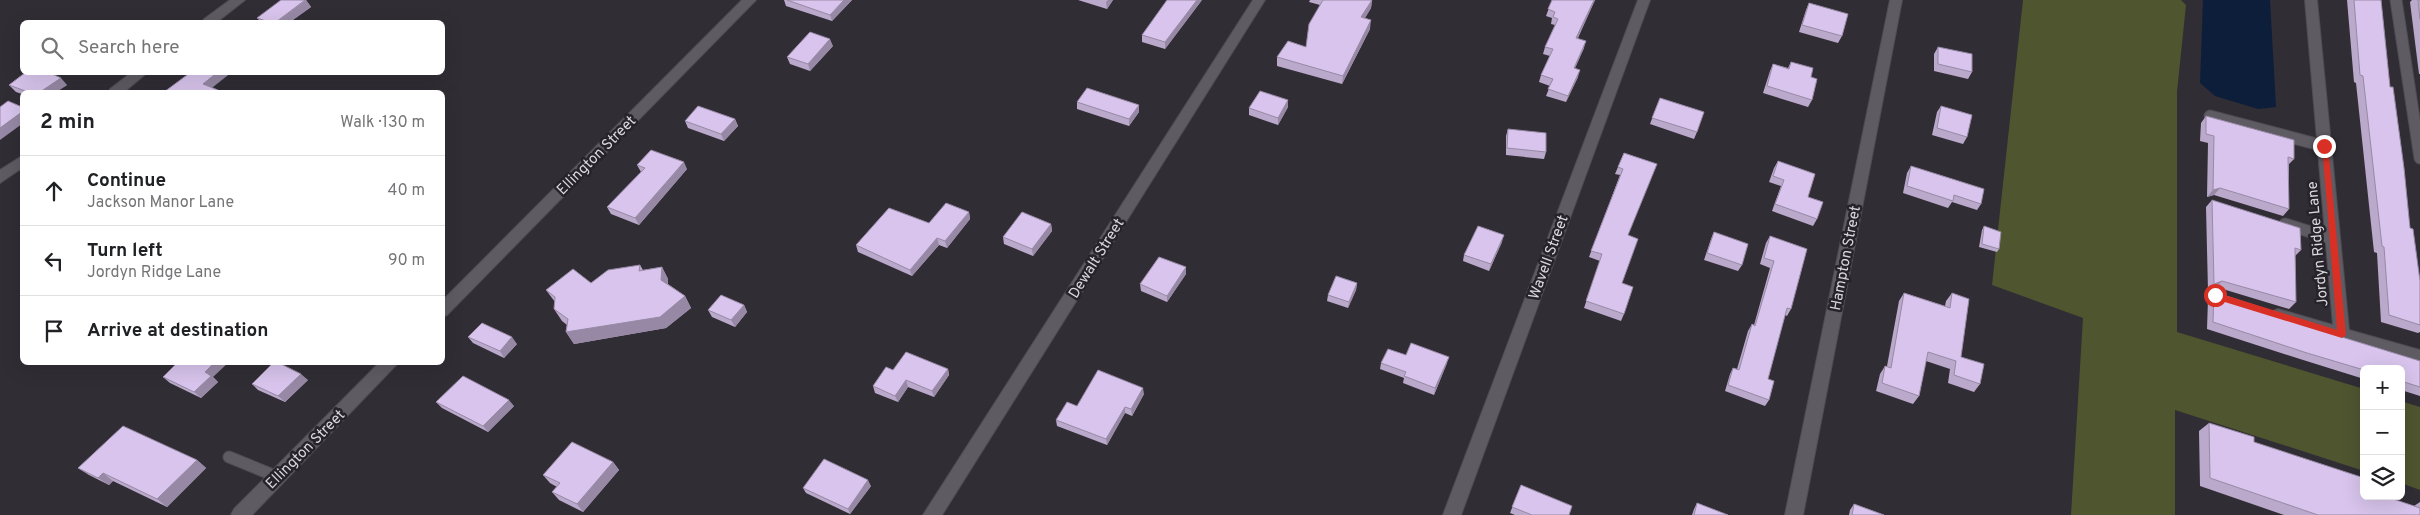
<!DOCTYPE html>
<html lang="en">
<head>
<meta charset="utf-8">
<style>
  :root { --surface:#fff; --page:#f6f6f6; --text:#202124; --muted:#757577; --line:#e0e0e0 }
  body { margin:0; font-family:Overpass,sans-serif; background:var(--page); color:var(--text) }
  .controls { position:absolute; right:15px; bottom:15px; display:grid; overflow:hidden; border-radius:8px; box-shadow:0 5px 20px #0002 }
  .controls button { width:45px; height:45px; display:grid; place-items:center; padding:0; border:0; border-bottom:1px solid var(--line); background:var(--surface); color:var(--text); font:25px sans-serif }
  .stop { position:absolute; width:15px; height:15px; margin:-11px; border:4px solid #d93025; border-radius:50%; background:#fff }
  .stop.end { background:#d93025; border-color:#fff; box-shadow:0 1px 5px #0008 }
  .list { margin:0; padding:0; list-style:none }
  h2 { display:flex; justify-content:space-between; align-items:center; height:65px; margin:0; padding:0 20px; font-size:21px }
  h2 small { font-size:16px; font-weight:400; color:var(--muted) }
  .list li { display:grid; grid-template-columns:32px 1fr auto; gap:15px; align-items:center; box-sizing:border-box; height:70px; padding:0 20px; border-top:1px solid var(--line) }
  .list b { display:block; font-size:19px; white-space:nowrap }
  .list p { margin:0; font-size:16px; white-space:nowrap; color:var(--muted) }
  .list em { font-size:16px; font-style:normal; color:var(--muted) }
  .icon { flex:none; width:28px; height:28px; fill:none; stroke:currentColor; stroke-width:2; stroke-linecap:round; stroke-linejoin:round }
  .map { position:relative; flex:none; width:2420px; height:515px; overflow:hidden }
  .search { position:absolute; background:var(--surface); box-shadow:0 5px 20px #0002; left:20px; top:20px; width:425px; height:55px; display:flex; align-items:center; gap:12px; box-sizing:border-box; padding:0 18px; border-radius:8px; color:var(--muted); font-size:19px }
  .panel { position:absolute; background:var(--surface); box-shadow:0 5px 20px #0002; left:20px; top:90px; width:425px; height:275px; border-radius:8px }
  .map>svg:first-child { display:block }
  .green { fill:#4e552f }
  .water { fill:#0d1e3a }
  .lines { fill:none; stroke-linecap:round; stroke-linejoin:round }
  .service-casing { stroke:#4f4b52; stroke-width:13 }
  .minor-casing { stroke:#4f4b52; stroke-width:2 }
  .service { stroke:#5f5b63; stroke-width:11 }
  .minor { fill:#5f5b63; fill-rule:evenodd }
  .wall { fill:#baa9cb }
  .shaded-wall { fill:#9789a5 }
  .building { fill:#d8c4ec; stroke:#9789a5 }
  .route { fill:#d93025 }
  .labels { text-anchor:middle; stroke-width:5; stroke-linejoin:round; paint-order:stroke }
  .street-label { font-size:15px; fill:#dad7dc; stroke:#27232a }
</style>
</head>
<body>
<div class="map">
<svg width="2420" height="515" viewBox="0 0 2420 515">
  <rect width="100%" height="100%" fill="#312d35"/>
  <!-- green -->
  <path class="green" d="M 2023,0 L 2181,0 L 2186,5 L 2177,92 L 2177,332 L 2364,389 L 2364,471 L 2175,410 L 2175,515 L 2071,515 L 2083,318 L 1992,285 Z
    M 2401,401 L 2420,407 L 2420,490 L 2401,483 Z"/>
  <!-- water -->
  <path class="water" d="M 2203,0 L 2270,0 L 2276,107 L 2258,109 L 2215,96 L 2200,83 Z"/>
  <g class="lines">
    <!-- service casing -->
    <g class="service-casing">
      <path id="service" d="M 2396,0 L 2420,158
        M 2210,116 L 2324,146
        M 2285,224 L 2333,239
        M 229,457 L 278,477"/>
    </g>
    <!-- minor casing -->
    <g class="minor-casing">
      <path id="minor" d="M 230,0 L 245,0 L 217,22 L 203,22 L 204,19 Z
        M 742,0 L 756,0 L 447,315 L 442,317 L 442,301 Z
        M 1253,0 L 1265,0 L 942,515 L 923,515 Z
        M 1638,0 L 1650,0 L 1461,515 L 1443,515 Z
        M 1890,0 L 1902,0 L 1803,515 L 1785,515 Z
        M 2305,0 L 2317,0 L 2349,330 L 2420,350 L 2420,364 L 2278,321 L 2273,319 L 2270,315 L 2273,311 L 2278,309 L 2333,325 Z
        M 132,72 L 148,72 L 124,92 L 109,92 L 110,89 Z
        M 22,156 L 22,168 L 0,183 L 0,170 Z
        M 380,362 L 399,362 L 252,515 L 231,515 L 234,509 Z"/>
    </g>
    <!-- service -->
    <use href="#service" class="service"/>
    <!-- minor -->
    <use href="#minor" class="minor"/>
  </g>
  <!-- wall -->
  <path class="wall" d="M 306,0 L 311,7 L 290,22 L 261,22 L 257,18 Z
    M 784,0 L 852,0 L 832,21 L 786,6 Z
    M 1078,0 L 1113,0 L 1107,9 Z
    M 1202,0 L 1165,49 L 1142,42 L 1142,35 Z
    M 1310,0 L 1372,0 L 1371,8 L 1365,18 L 1370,29 L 1342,84 L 1277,66 L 1277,57 L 1306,47 L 1320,5 L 1309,2 Z
    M 1552,0 L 1595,0 L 1578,38 L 1584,48 L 1575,68 L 1578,77 L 1566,102 L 1546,96 L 1550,86 L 1539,82 L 1541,75 L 1550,56 L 1543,54 L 1545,47 L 1555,25 L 1551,24 L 1552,18 L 1546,16 Z
    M 2347,0 L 2381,0 L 2390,87 L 2410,228 L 2420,281 L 2420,332 L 2418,333 L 2381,322 L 2377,253 L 2374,252 L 2356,83 L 2354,82 Z
    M 2412,0 L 2420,0 L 2420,74 L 2419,74 L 2410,2 Z
    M 1809,3 L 1842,36 L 1838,43 L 1799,32 L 1806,10 Z
    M 833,46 L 810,71 L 790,64 L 787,57 Z
    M 1938,47 L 1972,72 L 1968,79 L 1934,71 L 1934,54 Z
    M 1791,62 L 1811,77 L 1812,100 L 1808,107 L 1763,93 L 1770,71 L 1773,64 L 1788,68 Z
    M 9,85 L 67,85 L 56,92 L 22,92 L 22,94 L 16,92 Z
    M 1660,98 L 1697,132 L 1694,139 L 1650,124 Z
    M 1288,100 L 1288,107 L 1278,125 L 1249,115 L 1249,108 Z
    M 1077,102 L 1139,105 L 1139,112 L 1129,126 L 1077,109 Z
    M 1941,106 L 1967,137 L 1963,144 L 1932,135 L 1937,112 Z
    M 2206,116 L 2294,159 L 2289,164 L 2289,209 L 2283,216 L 2214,195 L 2207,197 L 2208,143 L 2200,141 L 2201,123 Z
    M 735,119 L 738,126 L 724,141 L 688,128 L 685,121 Z
    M 1508,129 L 1546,152 L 1544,159 L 1506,155 L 1506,136 Z
    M 1624,153 L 1628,235 L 1622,283 L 1624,314 L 1621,321 L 1584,308 L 1600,261 L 1589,257 L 1620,175 L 1615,174 Z
    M 1778,161 L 1817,219 L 1813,226 L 1772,211 L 1781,186 L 1769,182 L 1774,168 Z
    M 637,165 L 687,169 L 639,225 L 611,214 L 607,207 L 641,172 Z
    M 1911,166 L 1981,204 L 1977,210 L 1952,202 L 1948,208 L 1903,193 L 1907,173 Z
    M 2212,200 L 2301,250 L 2295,256 L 2296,302 L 2289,309 L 2216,287 L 2208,291 L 2206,207 Z
    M 969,212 L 970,219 L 947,248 L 939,245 L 912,276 L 858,252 L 856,245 L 929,223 Z
    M 1051,224 L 1052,231 L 1033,256 L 1004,244 L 1003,237 Z
    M 1984,226 L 1999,249 L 1997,252 L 1979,247 L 1982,230 Z
    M 1714,232 L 1742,265 L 1738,271 L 1704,260 L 1711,239 Z
    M 1770,236 L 1791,309 L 1787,316 L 1785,315 L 1768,379 L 1769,400 L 1765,406 L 1725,391 L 1730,374 L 1733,368 L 1737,369 L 1748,331 L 1752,324 L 1754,325 L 1770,268 L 1760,264 L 1766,243 Z
    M 1502,242 L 1489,271 L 1463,261 L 1464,255 Z
    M 640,265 L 643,270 L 662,267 L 668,279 L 668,284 L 685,296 L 691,308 L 666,328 L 574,344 L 566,332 L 567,325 L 562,321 L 554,309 L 555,302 L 546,290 L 591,283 Z
    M 1186,267 L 1186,274 L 1167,302 L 1141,291 L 1140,284 Z
    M 1357,283 L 1356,290 L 1348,308 L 1327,301 L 1328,295 Z
    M 2214,292 L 2296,323 L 2420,361 L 2420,396 L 2401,390 L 2401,369 L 2364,369 L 2364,379 L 2300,359 L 2207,329 L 2208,299 Z
    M 1904,293 L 1945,306 L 1946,301 L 1952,293 L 1961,357 L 1980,384 L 1974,392 L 1948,383 L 1950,369 L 1926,361 L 1919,396 L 1913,404 L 1876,391 L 1880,374 L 1885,366 L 1887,366 L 1899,301 Z
    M 744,305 L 747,312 L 735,327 L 712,317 L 708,310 Z
    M 468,337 L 517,344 L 504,358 L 473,343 Z
    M 1406,355 L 1447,363 L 1434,395 L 1403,383 L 1404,378 L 1380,369 L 1381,363 Z
    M 948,369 L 949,375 L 934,397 L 908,387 L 898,402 L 875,393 L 873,386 L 893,370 Z
    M 163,377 L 213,377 L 218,382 L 201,398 L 170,383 Z
    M 308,380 L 285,402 L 258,390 L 252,384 Z
    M 1144,394 L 1132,416 L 1125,413 L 1107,445 L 1057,426 L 1056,420 L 1077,406 Z
    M 436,402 L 514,406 L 488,432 L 442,408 Z
    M 2209,423 L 2361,489 L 2414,506 L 2420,502 L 2420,515 L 2284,515 L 2200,486 L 2199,431 Z
    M 197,460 L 206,468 L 167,507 L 113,481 L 109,485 L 89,475 L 78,468 Z
    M 613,462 L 619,470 L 583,512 L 559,500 L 552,492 L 557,487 L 550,483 L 543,475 Z
    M 1521,485 L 1569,515 L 1515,515 L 1510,513 Z
    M 871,486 L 850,514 L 806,493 L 803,488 Z
    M 1697,503 L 1728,515 L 1692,515 L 1694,509 Z
    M 1854,504 L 1884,515 L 1849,515 L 1850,510 Z"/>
  <!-- shaded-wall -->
  <path class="shaded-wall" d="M 306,0 L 311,7 L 290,22 L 276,22 Z
    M 844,0 L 852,0 L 832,21 L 830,15 Z
    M 1108,0 L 1113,0 L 1107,9 L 1106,2 Z
    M 1197,0 L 1202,0 L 1165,49 L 1165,42 Z
    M 1372,0 L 1371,8 L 1360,26 L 1361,17 Z
    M 1594,0 L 1595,0 L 1574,45 L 1576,38 Z
    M 1371,20 L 1370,29 L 1342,84 L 1343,76 Z
    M 830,39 L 833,46 L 810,71 L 808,64 Z
    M 1586,41 L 1584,48 L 1572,75 L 1574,68 Z
    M 1580,70 L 1578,77 L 1566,102 L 1568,96 Z
    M 218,72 L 232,72 L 208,91 L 203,84 Z
    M 61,78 L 67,85 L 56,92 L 40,92 Z
    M 1288,100 L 1288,107 L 1278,125 L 1278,118 Z
    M 1139,105 L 1139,112 L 1129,126 L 1129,119 Z
    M 22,112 L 22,124 L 0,140 L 0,128 Z
    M 735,119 L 738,126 L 724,141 L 721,134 Z
    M 684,162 L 687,169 L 639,225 L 635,218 Z
    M 2220,188 L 2214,195 L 2207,197 L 2213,190 Z
    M 969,212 L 970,219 L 947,248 L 945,241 Z
    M 1051,224 L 1052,231 L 1033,256 L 1032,249 Z
    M 1504,235 L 1502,242 L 1489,271 L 1491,264 Z
    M 937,238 L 939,245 L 912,276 L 910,270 Z
    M 662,267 L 668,279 L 667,291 L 661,280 Z
    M 1186,267 L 1186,274 L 1167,302 L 1167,296 Z
    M 2222,281 L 2216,287 L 2208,291 L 2214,284 Z
    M 1357,283 L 1356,290 L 1348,308 L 1349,302 Z
    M 685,296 L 691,308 L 666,328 L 574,344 L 566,332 Z
    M 744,305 L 747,312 L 735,327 L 731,320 Z
    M 512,337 L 517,344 L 504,358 L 500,351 Z
    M 1449,357 L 1447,363 L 1434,395 L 1435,388 Z
    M 215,362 L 229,362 L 213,377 L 218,382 L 201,398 L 194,392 L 205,372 Z
    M 948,369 L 949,375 L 934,397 L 932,391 Z
    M 301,374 L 308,380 L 285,402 L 278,396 Z
    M 906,380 L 908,387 L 898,402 L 895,396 Z
    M 1143,388 L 1144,394 L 1132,416 L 1131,409 Z
    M 509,400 L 514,406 L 488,432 L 483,426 Z
    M 1125,407 L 1125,413 L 1107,445 L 1106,439 Z
    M 197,460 L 206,468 L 167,507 L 157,499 Z
    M 613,462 L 619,470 L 583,512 L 577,504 Z
    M 103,473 L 113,481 L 109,485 L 98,478 Z
    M 868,480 L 871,486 L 850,514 L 848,509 Z"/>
  <!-- building -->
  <path class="building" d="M 281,0 L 305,0 L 276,22 L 269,22 L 257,18 Z
    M 787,0 L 844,0 L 830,15 Z
    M 1167,0 L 1197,0 L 1165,42 L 1142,35 Z
    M 1323,0 L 1372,0 L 1361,17 L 1371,20 L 1343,76 L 1277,57 L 1288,41 L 1306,47 L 1309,24 Z
    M 1552,0 L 1594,0 L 1576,38 L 1586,41 L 1574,68 L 1580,70 L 1568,96 L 1548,89 L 1553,79 L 1541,75 L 1553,49 L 1545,47 L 1558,19 L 1553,17 L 1555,12 L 1548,9 Z
    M 2354,0 L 2381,0 L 2390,87 L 2393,87 L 2404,168 L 2410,228 L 2413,229 L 2420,281 L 2420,325 L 2389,315 L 2384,247 L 2382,246 L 2363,76 L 2360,75 Z
    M 2418,0 L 2420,0 L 2420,19 Z
    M 1809,3 L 1848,14 L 1842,36 L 1802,25 Z
    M 810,32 L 830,39 L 808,64 L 787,57 Z
    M 1938,47 L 1972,54 L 1972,72 L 1938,64 Z
    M 1791,62 L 1813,68 L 1811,77 L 1817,79 L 1812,100 L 1767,86 L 1773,64 L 1789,69 Z
    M 26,72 L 48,72 L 61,78 L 40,92 L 28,92 L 9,85 Z
    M 191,72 L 218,72 L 203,84 L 218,90 L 215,92 L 164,92 Z
    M 1087,88 L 1139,105 L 1129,119 L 1077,102 Z
    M 1260,91 L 1288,100 L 1278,118 L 1249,108 Z
    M 1660,98 L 1704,112 L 1697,132 L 1652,118 Z
    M 8,101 L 22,107 L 22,112 L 0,128 L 0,107 Z
    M 698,106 L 735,119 L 721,134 L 685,121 Z
    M 1941,106 L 1972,115 L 1967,137 L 1937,128 Z
    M 2206,116 L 2294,140 L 2294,159 L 2288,157 L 2289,209 L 2220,188 L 2213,190 L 2214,136 L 2206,134 Z
    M 1508,129 L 1546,133 L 1546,152 L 1507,148 Z
    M 651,150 L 684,162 L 635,218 L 607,207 L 645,168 L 637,165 Z
    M 1624,153 L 1657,164 L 1628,235 L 1638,239 L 1622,283 L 1633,287 L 1624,314 L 1586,301 L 1602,254 L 1591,251 L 1623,169 L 1618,167 Z
    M 1778,161 L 1815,174 L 1808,197 L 1823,202 L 1817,219 L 1775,204 L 1784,180 L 1773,176 Z
    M 1911,166 L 1984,189 L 1981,204 L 1954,195 L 1953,201 L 1907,186 Z
    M 2212,200 L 2300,228 L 2301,250 L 2295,248 L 2296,302 L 2222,281 L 2214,284 Z
    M 946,203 L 969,212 L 945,241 L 937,238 L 910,270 L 856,245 L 889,208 L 929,223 Z
    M 1022,212 L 1051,224 L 1032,249 L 1003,237 Z
    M 1478,226 L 1504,235 L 1491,264 L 1464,255 Z
    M 1984,226 L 2001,232 L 1999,249 L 1982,244 Z
    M 1714,232 L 1748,244 L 1742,265 L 1707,253 Z
    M 1770,236 L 1807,249 L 1791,309 L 1787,308 L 1768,379 L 1774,381 L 1769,400 L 1728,385 L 1733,368 L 1739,370 L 1752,324 L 1755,326 L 1774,261 L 1764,258 Z
    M 1159,257 L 1186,267 L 1167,296 L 1140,284 Z
    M 640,265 L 639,271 L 662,267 L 661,280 L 685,296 L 660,317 L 566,332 L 568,319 L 554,309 L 555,297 L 546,290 L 573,269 L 591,283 L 608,270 Z
    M 1336,276 L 1357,283 L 1349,302 L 1328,295 Z
    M 2214,292 L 2296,319 L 2296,323 L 2420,361 L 2420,387 L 2401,381 L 2401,369 L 2364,369 L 2364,370 L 2307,353 L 2213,322 Z
    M 1904,293 L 1950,308 L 1952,293 L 1969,299 L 1961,357 L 1984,364 L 1980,384 L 1954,375 L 1956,361 L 1928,352 L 1919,396 L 1882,383 L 1885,366 L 1891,368 Z
    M 721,295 L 744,305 L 731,320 L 708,310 Z
    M 482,323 L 512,337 L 500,351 L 468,337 Z
    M 1411,343 L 1449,357 L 1435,388 L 1404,376 L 1406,372 L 1381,363 L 1388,349 L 1406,355 Z
    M 906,352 L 948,369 L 932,391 L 906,380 L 895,396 L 873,386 L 886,367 L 893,370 Z
    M 178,362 L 215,362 L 205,372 L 211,376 L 194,392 L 163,377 Z
    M 274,362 L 277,362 L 301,374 L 278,396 L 252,384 Z
    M 1098,370 L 1143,388 L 1131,409 L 1125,407 L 1106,439 L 1056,420 L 1067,402 L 1077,406 Z
    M 463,376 L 509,400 L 483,426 L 436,402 Z
    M 2209,423 L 2254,437 L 2254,442 L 2361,477 L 2361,489 L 2364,489 L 2364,496 L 2384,496 L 2420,508 L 2420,515 L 2318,515 L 2210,478 Z
    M 123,426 L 197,460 L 157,499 L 103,473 L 98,478 L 78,468 Z
    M 572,442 L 613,462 L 577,504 L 552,492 L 560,483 L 543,475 Z
    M 824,459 L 868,480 L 848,509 L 803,488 Z
    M 1521,485 L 1572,506 L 1569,515 L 1532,515 L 1512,507 Z
    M 1697,503 L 1728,515 L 1694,515 Z
    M 1854,504 L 1884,515 L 1852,515 Z"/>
  <!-- route -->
  <path class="route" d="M 2322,144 L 2328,146 L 2346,335 L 2342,338 L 2215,299 L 2211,295 L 2215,292 L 2337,330 Z"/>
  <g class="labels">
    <!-- street labels -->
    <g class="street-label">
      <text transform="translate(596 155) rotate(-45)" y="5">Ellington Street</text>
      <text transform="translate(2317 244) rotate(-95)" y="5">Jordyn Ridge Lane</text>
      <text transform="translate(1548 257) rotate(-70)" y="5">Wavell Street</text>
      <text transform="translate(1096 258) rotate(-58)" y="5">Dewalt Street</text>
      <text transform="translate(1845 258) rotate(-79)" y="5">Hampton Street</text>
      <text transform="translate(305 449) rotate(-45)" y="5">Ellington Street</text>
    </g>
  </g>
</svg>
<div class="controls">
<button>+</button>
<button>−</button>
<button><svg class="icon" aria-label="layers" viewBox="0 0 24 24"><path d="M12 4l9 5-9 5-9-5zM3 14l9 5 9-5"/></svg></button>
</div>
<div class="stop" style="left:2215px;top:295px"></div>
<div class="stop end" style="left:2324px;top:146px"></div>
<div class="search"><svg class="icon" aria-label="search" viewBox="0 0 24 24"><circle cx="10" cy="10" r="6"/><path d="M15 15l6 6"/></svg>Search here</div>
<section class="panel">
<h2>2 min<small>Walk · 130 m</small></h2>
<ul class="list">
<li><svg class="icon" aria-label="ahead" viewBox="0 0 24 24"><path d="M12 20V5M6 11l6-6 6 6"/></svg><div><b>Continue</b><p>Jackson Manor Lane</p></div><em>40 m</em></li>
<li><svg class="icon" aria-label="left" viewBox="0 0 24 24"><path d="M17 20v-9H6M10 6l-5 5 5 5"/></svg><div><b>Turn left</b><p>Jordyn Ridge Lane</p></div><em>90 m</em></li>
<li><svg class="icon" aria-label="arrive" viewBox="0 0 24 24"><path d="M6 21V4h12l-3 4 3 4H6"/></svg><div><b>Arrive at destination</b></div></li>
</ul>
</section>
</div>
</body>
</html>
